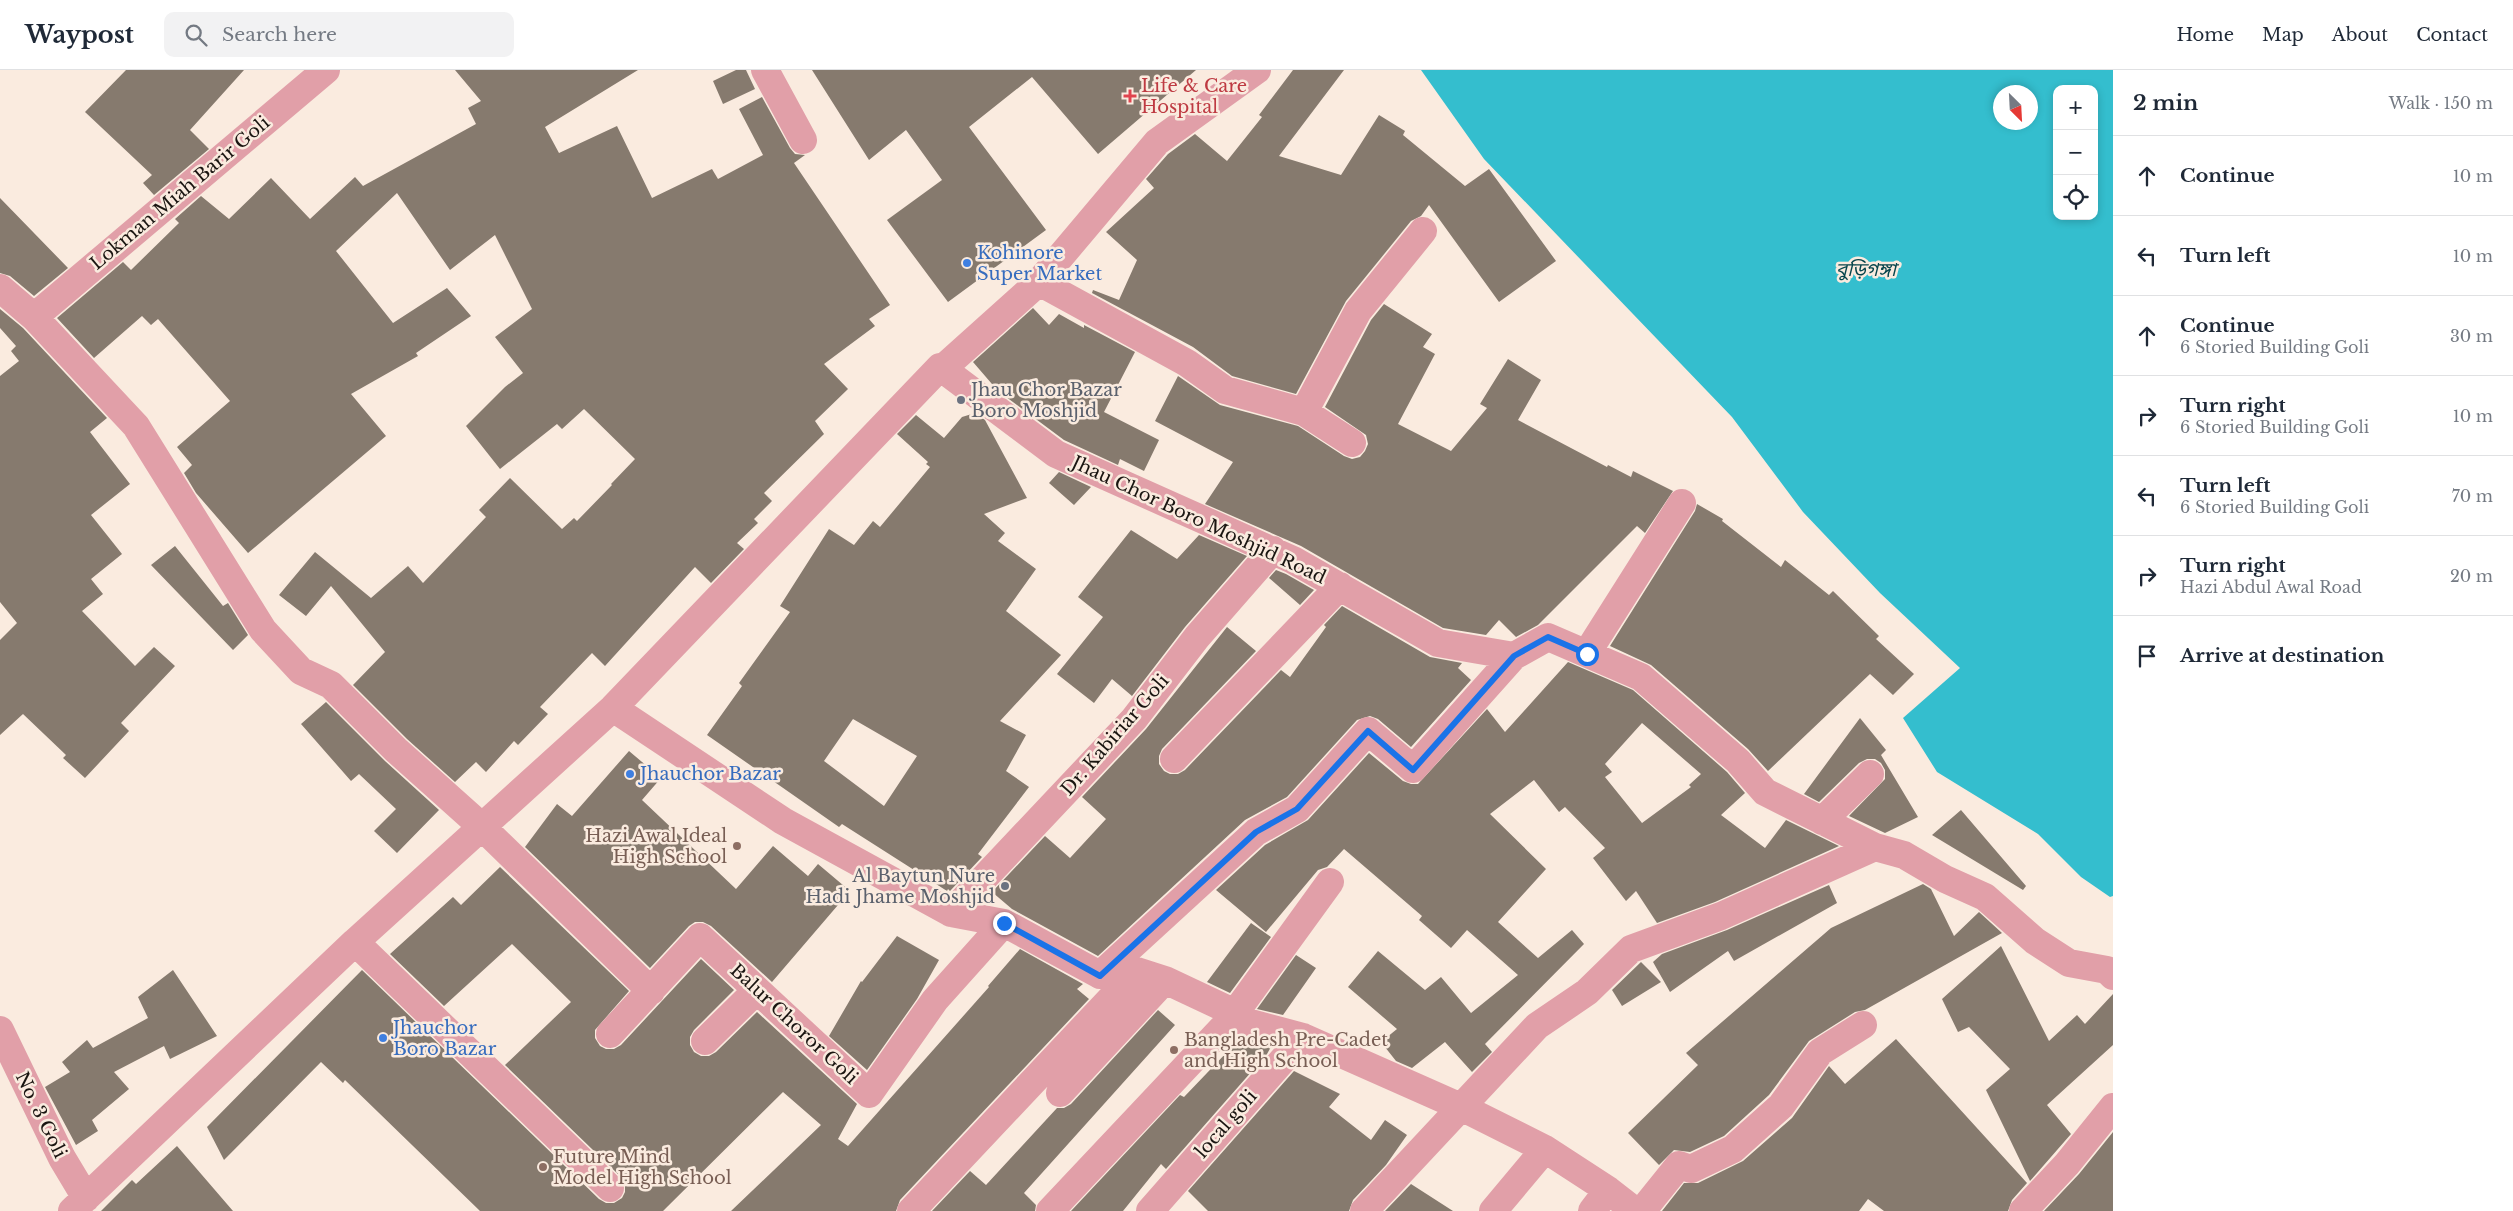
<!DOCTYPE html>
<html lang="en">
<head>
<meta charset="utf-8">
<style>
  :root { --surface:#fff; --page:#f2f2f3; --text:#1f2937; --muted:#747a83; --line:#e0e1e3 }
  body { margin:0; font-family:"Libre Baskerville","Noto Sans Bengali",serif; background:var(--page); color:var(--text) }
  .controls { position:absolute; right:15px; top:15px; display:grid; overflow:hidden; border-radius:10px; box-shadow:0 2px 8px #0003 }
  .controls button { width:45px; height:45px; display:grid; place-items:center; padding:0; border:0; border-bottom:1px solid var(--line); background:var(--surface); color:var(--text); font:25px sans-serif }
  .compass { position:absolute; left:1993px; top:15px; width:45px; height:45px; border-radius:50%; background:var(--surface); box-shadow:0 2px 8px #0003; rotate:156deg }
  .stop { position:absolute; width:15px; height:15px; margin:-11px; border:4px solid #1a73e8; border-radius:50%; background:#fff }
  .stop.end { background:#1a73e8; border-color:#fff; box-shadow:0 1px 5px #0008 }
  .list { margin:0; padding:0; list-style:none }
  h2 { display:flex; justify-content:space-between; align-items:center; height:65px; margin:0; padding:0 20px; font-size:21px }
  h2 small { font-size:16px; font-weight:400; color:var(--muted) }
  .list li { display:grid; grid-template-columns:32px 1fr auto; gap:15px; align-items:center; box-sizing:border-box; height:80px; padding:0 20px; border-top:1px solid var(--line) }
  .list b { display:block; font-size:19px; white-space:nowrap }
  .list p { margin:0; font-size:16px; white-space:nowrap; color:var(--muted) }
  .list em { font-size:16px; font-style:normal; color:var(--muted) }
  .icon { flex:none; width:28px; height:28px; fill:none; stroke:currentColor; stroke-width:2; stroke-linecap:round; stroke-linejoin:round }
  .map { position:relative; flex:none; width:2113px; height:1141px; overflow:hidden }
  header { display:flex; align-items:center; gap:30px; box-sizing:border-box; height:70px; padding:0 25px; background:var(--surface); border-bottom:1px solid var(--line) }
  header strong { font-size:24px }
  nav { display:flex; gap:28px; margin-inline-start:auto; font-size:18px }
  .search { width:350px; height:45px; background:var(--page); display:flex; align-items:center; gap:12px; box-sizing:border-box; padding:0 18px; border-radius:10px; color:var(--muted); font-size:19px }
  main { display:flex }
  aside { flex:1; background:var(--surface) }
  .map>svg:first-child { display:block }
  .water { fill:#34bece; fill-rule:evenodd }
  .building { fill:#867a6e; fill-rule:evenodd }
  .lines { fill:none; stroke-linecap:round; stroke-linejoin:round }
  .minor { stroke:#e19fa8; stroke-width:28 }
  .route { stroke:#1a73e8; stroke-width:6 }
  .health-dot { fill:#e0444e; stroke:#faebdf; stroke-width:2 }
  .shop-dot { fill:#3f7fe0; stroke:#faebdf; stroke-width:2 }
  .worship-dot { fill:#6b7280; stroke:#faebdf; stroke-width:2 }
  .education-dot { fill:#8d6e63; stroke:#faebdf; stroke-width:2 }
  .labels { text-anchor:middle; stroke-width:5; stroke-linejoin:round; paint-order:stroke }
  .health-label { font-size:18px; fill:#be3a42; stroke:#faebdf; text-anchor:start }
  .street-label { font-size:18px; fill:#1a1511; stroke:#faebdf }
  .shop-label { font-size:18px; fill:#366cbe; stroke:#faebdf; text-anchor:start }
  .worship-label { font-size:18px; fill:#5b616d; stroke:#faebdf; text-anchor:start }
  .education-label { font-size:18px; fill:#785e54; stroke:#faebdf; text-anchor:start }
  .water-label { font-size:19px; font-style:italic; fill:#07454c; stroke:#faebdf }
</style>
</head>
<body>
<header>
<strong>Waypost</strong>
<div class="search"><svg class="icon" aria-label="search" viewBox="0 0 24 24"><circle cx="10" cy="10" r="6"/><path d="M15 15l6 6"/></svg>Search here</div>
<nav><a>Home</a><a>Map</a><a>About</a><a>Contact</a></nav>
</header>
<main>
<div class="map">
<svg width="2113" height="1141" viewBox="0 0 2113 1141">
  <rect width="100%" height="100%" fill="#faebdf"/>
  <!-- water -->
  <path class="water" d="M 1421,0 L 2113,0 L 2113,826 L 2110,827 L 2081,807 L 2038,764 L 1937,702 L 1903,648 L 1960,598 L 1880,523 L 1803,442 L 1732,347 L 1484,89 ZM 2057,19 L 2094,19 L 2094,146 L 2057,146 ZM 2000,22 L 2030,22 L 2030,52 L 2000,52 Z"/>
  <!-- building -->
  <path class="building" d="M 126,0 L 244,0 L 190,60 L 209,79 L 154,125 L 143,113 L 152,105 L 85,42 Z
    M 455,0 L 638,0 L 545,57 L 559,83 L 617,56 L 652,128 L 712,99 L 718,109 L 763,85 L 739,39 L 762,27 L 790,78 L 795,84 L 805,85 L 794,93 L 890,235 L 869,249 L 875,256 L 824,294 L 848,319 L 815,351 L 824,364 L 764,423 L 772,431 L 754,449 L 758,453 L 737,473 L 744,479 L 711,513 L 695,497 L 605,596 L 592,583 L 540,637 L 548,644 L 518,675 L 514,671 L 486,702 L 476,692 L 455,712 L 407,669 L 353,615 L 385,582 L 331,516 L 306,546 L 279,525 L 315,482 L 371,528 L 408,496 L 423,513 L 486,447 L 479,440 L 510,408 L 562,459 L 574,448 L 577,451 L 612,415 L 611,414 L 635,389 L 584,339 L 562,359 L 557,354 L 500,399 L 466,356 L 505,317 L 523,303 L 495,267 L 532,239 L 495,165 L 450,200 L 397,123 L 336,181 L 393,253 L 447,218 L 471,246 L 416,283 L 418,286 L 351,324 L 386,366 L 248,483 L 196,423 L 184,403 L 192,395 L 177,377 L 230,331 L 158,249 L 151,255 L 142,246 L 94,288 L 57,248 L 123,192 L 131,200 L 179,153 L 175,149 L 201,126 L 229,149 L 271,108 L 310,149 L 355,107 L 363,116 L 476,54 L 468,38 L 481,31 Z
    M 736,0 L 746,0 L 755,19 L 723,34 L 713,11 Z
    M 812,0 L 1196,0 L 1098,84 L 1032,7 L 969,57 L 1046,160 L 948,232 L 887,150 L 942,110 L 906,60 L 869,90 Z
    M 1293,0 L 1344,0 L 1279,86 L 1341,105 L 1379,45 L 1405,61 L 1403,65 L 1465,116 L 1489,99 L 1556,191 L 1499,232 L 1429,135 L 1421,146 L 1411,151 L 1346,231 L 1296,324 L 1232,306 L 1193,277 L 1092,223 L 1093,220 L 1119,230 L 1137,190 L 1106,162 L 1154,118 L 1146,109 L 1168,84 L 1195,64 L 1227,91 L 1262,47 L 1259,45 Z
    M 0,128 L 68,198 L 34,226 L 10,206 L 0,203 Z
    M 1384,234 L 1432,264 L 1423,277 L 1435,284 L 1398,354 L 1451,381 L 1487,338 L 1480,334 L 1508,289 L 1541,310 L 1518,350 L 1607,397 L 1608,395 L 1631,407 L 1633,401 L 1673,421 L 1645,463 L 1637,456 L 1538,555 L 1516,567 L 1499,550 L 1486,565 L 1443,558 L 1301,476 L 1205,434 L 1233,392 L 1155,351 L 1178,306 L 1220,335 L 1298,356 L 1344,386 L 1352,389 L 1360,387 L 1365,381 L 1368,374 L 1366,365 L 1325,337 L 1371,250 Z
    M 1033,238 L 1049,255 L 1059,244 L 1084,258 L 1084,255 L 1135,282 L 1104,342 L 1159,370 L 1144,401 L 1120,389 L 1118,395 L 1064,370 L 998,321 L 973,292 Z
    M 0,239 L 23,258 L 107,348 L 90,362 L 130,414 L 91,445 L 122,484 L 91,509 L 103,524 L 82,541 L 135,596 L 154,577 L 175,596 L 121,653 L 129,661 L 85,708 L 63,688 L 66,685 L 23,644 L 0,665 L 0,570 L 17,553 L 0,532 L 0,306 L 19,291 L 11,281 L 16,276 L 0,258 Z
    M 975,343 L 985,350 L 1027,428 L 984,444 L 1005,463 L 998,471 L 1036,499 L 1006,541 L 1061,585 L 1000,651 L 1026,665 L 1006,701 L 1029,717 L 978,784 L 982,787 L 950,821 L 948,819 L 947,821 L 842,754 L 839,757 L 707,665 L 742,616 L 739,613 L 790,542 L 780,536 L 829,459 L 854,475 L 873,451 L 880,457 L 930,397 L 926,394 L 928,392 L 897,364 L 916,345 L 944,368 L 962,347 ZM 853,649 L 917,686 L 884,736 L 824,691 Z
    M 1059,402 L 1091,417 L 1074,435 L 1049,413 Z
    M 1697,434 L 1723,449 L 1722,451 L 1781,497 L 1785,490 L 1829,525 L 1833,521 L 1879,566 L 1876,569 L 1914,604 L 1893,625 L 1870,604 L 1768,701 L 1748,679 L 1651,595 L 1610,576 L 1695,441 Z
    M 1131,460 L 1177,489 L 1199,465 L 1247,486 L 1185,557 L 1132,626 L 1112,609 L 1094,633 L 1057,604 L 1103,547 L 1078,527 Z
    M 175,476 L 223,536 L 228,533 L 248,565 L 233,580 L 151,495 Z
    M 1276,500 L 1286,504 L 1314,520 L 1300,535 L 1269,508 Z
    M 1342,536 L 1430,587 L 1462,593 L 1458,598 L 1471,610 L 1411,677 L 1378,649 L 1370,646 L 1357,650 L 1287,727 L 1245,750 L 1098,886 L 1012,839 L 992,822 L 1045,766 L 1070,788 L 1106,749 L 1082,727 L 1146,659 L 1227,557 L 1256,581 L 1162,679 L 1159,686 L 1159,694 L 1164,701 L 1170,704 L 1178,704 L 1185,700 L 1281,600 L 1290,607 L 1326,557 L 1324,555 Z
    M 1568,592 L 1633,620 L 1727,702 L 1745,723 L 1721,745 L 1765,778 L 1786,750 L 1839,776 L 1715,832 L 1657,853 L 1636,821 L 1626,831 L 1593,788 L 1605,778 L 1565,737 L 1559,742 L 1534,710 L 1490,744 L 1546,799 L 1498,852 L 1538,888 L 1572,860 L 1584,874 L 1485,974 L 1492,982 L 1472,1002 L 1445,972 L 1412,998 L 1396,991 L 1381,972 L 1397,959 L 1348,917 L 1378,881 L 1425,920 L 1441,907 L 1471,943 L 1518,905 L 1467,860 L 1451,878 L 1419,850 L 1422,846 L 1344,779 L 1327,797 L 1318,800 L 1266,862 L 1216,820 L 1265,775 L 1308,750 L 1369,683 L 1403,711 L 1411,714 L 1418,714 L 1487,639 L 1505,662 ZM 1642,653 L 1701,704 L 1689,715 L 1691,717 L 1642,753 L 1605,707 L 1612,702 L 1605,694 Z
    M 326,632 L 385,691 L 439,740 L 397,783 L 374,761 L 396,739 L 359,704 L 351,711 L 301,654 Z
    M 1860,648 L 1886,680 L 1881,685 L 1918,747 L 1885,763 L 1849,746 L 1885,709 L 1885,700 L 1881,693 L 1875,689 L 1867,689 L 1859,693 L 1819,732 L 1804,724 Z
    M 629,681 L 661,708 L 642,730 L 736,819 L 773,776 L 808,806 L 818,794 L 850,821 L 772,912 L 711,856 L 703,852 L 695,852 L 689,856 L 650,898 L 525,777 L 557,734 L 572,746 Z
    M 1961,740 L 2026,816 L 2023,820 L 1932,765 Z
    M 500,797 L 629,921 L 595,960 L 595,968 L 600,976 L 606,979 L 614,979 L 621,975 L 701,889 L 734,920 L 694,960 L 690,967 L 690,975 L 694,982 L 701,986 L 709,986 L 716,982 L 757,942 L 857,1034 L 838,1069 L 848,1076 L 989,917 L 988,916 L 1020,879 L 1083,914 L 1077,919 L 1089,929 L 900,1130 L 896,1141 L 731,1141 L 821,1055 L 783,1022 L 663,1141 L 480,1141 L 345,1010 L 343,1013 L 321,992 L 224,1090 L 207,1057 L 362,900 L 599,1129 L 606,1133 L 614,1133 L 622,1128 L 625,1122 L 625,1114 L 621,1107 L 505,995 L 571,932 L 512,874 L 444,936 L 390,884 L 453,827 L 461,835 Z
    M 1923,814 L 1931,819 L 1954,866 L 1979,842 L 2002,863 L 1865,940 L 1855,942 L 1809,971 L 1769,1025 L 1724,1066 L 1690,1082 L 1674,1080 L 1659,1095 L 1628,1063 L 1698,995 L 1686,983 L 1831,858 Z
    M 1829,815 L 1837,833 L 1734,891 L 1728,881 L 1670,922 L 1653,892 L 1662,884 L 1727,860 Z
    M 1251,853 L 1271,867 L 1230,923 L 1207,912 Z
    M 897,866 L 939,890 L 917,929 L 867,1000 L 829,966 L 861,911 L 862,912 Z
    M 2001,876 L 2049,971 L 2077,945 L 2085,954 L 2113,924 L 2113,975 L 2047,1035 L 2071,1064 L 2030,1111 L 1986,1020 L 2010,999 L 1969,957 L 1958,962 L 1942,929 Z
    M 1296,885 L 1316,898 L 1283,945 L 1257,939 Z
    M 1641,892 L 1661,912 L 1622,936 L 1612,920 Z
    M 173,900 L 217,966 L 170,989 L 164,976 L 114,1002 L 129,1019 L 92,1050 L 98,1061 L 76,1075 L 45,1017 L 70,1002 L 62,992 L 87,970 L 93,978 L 148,948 L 138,927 Z
    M 1158,940 L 1175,955 L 1024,1123 L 1036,1135 L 1035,1141 L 932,1141 L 970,1101 L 986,1115 L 1057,1038 L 1064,1038 L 1071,1034 Z
    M 1237,966 L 1272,975 L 1267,984 L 1166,1099 L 1161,1094 L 1123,1141 L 1071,1141 L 1180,1025 L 1184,1027 L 1229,980 Z
    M 1896,969 L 2027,1113 L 2012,1130 L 2008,1141 L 1884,1141 L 1868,1129 L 1859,1141 L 1662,1141 L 1684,1113 L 1698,1113 L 1743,1091 L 1792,1048 L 1829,996 L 1845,1014 Z
    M 1294,1001 L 1340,1024 L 1329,1037 L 1371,1070 L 1385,1050 L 1407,1065 L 1386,1095 L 1353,1130 L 1349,1141 L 1208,1141 L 1188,1121 Z
    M 2113,1062 L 2113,1141 L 2044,1141 L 2079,1104 Z
    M 177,1076 L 233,1141 L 101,1141 L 132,1110 L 136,1114 Z
    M 1411,1114 L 1453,1141 L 1385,1141 Z"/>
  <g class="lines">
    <!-- minor -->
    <path class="minor" d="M 765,0 L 803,70
      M 1039,212 L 1187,293 L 1225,320 L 1304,342 L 1358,241 L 1423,161
      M 0,218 L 34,247 L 136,356 L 263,560 L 301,601 L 331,615 L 396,680 L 481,756 L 651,921
      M 34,247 L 326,0
      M 941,300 L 1039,212 L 1157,72 L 1257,0
      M 1304,342 L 1352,373
      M 1587,583 L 1682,433
      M 613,638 L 783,751 L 951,843 L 1004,853 L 1100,905 L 1137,901 L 1165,910 L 1235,943 L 1232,948 L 1303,967 L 1461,1037 L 1545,1079 L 1608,1120 L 1635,1141
      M 1174,689 L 1340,516
      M 1822,751 L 1870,704
      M 951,843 L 1134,649 L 1197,567 L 1273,480
      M 355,872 L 610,1118
      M 1100,905 L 1256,762 L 1297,739 L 1368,661 L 1413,699 L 1514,586
      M 1235,943 L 1330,812
      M 0,960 L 62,1088 L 86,1128
      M 610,964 L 700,867 L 869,1024 L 935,930 L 1004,853
      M 705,971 L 757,920
      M 1060,1023 L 1165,910
      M 72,1141 L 355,872 L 613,638 L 940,297 L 1056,384 L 1293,490 L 1438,573 L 1514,586 L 1548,567 L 1641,607 L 1738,691 L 1765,722 L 1875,777 L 1904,785 L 1945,809 L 1985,827 L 2035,871 L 2069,893 L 2107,900 L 2113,906
      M 911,1141 L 1137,901
      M 1050,1141 L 1232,948
      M 1150,1141 L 1303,967
      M 1364,1141 L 1537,956 L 1587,922 L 1631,879 L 1721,846 L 1875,777
      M 1493,1141 L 1545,1079
      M 1592,1141 L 1608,1120
      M 1642,1141 L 1679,1095 L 1691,1099 L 1733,1079 L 1781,1036 L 1820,982 L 1863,955
      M 2023,1141 L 2067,1094 L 2113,1037"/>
  </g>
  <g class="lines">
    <!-- route -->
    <path class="route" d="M 1004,853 L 1100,906 L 1256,762 L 1297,739 L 1368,661 L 1413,700 L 1514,586 L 1548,567 L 1587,584"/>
  </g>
  <!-- markers -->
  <path class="health-dot" d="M1127.5 18.5h5v5h5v5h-5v5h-5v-5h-5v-5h5z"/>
  <g class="shop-dot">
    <circle cx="967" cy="193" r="5"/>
    <circle cx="630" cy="704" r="5"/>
    <circle cx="383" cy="968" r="5"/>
  </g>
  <g class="worship-dot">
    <circle cx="961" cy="330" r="5"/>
    <circle cx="1005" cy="816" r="5"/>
  </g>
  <g class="education-dot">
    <circle cx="737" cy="776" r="5"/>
    <circle cx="1174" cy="980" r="5"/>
    <circle cx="543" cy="1097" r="5"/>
  </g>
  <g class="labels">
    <!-- health labels -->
    <g class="health-label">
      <text x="1141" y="22">Life &amp; Care<tspan x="1141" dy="21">Hospital</tspan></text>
    </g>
    <!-- street labels -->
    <g class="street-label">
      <text transform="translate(180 123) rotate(-40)" y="6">Lokman Miah Barir Goli</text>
      <text transform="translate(1199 450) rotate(25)" y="6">Jhau Chor Boro Moshjid Road</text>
      <text transform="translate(1115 665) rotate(-49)" y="6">Dr. Kabiriar Goli</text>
      <text transform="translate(794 954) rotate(43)" y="6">Balur Choror Goli</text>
      <text transform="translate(41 1045) rotate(64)" y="6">No. 3 Goli</text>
      <text transform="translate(1226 1054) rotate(-49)" y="6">local goli</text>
    </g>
    <!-- shop labels -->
    <g class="shop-label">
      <text x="977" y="189">Kohinore<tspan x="977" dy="21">Super Market</tspan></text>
      <text x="640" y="710">Jhauchor Bazar</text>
      <text x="393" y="964">Jhauchor<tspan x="393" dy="21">Boro Bazar</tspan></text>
    </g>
    <!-- worship labels -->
    <g class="worship-label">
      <text x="971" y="326">Jhau Chor Bazar<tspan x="971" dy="21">Boro Moshjid</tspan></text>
      <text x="995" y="812" text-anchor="end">Al Baytun Nure<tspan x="995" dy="21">Hadi Jhame Moshjid</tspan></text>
    </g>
    <!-- education labels -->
    <g class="education-label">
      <text x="727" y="772" text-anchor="end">Hazi Awal Ideal<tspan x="727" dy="21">High School</tspan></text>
      <text x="1184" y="976">Bangladesh Pre-Cadet<tspan x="1184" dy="21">and High School</tspan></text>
      <text x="553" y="1093">Future Mind<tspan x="553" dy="21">Model High School</tspan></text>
    </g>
    <!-- water labels -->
    <g class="water-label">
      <text x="1866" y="206">বুড়িগঙ্গা</text>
    </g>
  </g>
</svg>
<div class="controls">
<button>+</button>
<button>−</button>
<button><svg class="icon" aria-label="locate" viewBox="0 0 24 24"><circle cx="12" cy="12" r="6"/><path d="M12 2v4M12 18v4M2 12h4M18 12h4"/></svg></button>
</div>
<svg class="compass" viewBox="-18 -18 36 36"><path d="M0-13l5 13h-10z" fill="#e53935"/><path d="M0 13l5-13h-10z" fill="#747a83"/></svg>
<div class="stop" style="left:1587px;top:584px"></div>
<div class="stop end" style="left:1004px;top:853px"></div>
</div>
<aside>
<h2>2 min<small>Walk · 150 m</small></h2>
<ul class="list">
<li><svg class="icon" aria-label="ahead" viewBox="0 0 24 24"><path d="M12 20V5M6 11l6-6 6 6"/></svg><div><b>Continue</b></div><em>10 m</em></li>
<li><svg class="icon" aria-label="left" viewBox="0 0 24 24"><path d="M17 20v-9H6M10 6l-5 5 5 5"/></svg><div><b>Turn left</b></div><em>10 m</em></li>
<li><svg class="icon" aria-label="ahead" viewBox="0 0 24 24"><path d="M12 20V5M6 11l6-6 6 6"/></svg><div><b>Continue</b><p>6 Storied Building Goli</p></div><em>30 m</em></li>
<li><svg class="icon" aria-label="right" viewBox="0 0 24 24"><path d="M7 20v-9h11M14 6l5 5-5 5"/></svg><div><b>Turn right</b><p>6 Storied Building Goli</p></div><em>10 m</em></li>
<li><svg class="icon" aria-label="left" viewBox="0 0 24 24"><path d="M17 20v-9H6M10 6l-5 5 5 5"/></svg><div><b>Turn left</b><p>6 Storied Building Goli</p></div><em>70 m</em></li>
<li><svg class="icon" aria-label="right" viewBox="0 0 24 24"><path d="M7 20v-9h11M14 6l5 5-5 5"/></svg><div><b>Turn right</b><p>Hazi Abdul Awal Road</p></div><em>20 m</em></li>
<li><svg class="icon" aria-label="arrive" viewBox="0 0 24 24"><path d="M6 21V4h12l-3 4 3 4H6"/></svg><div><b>Arrive at destination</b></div></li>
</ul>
</aside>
</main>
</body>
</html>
